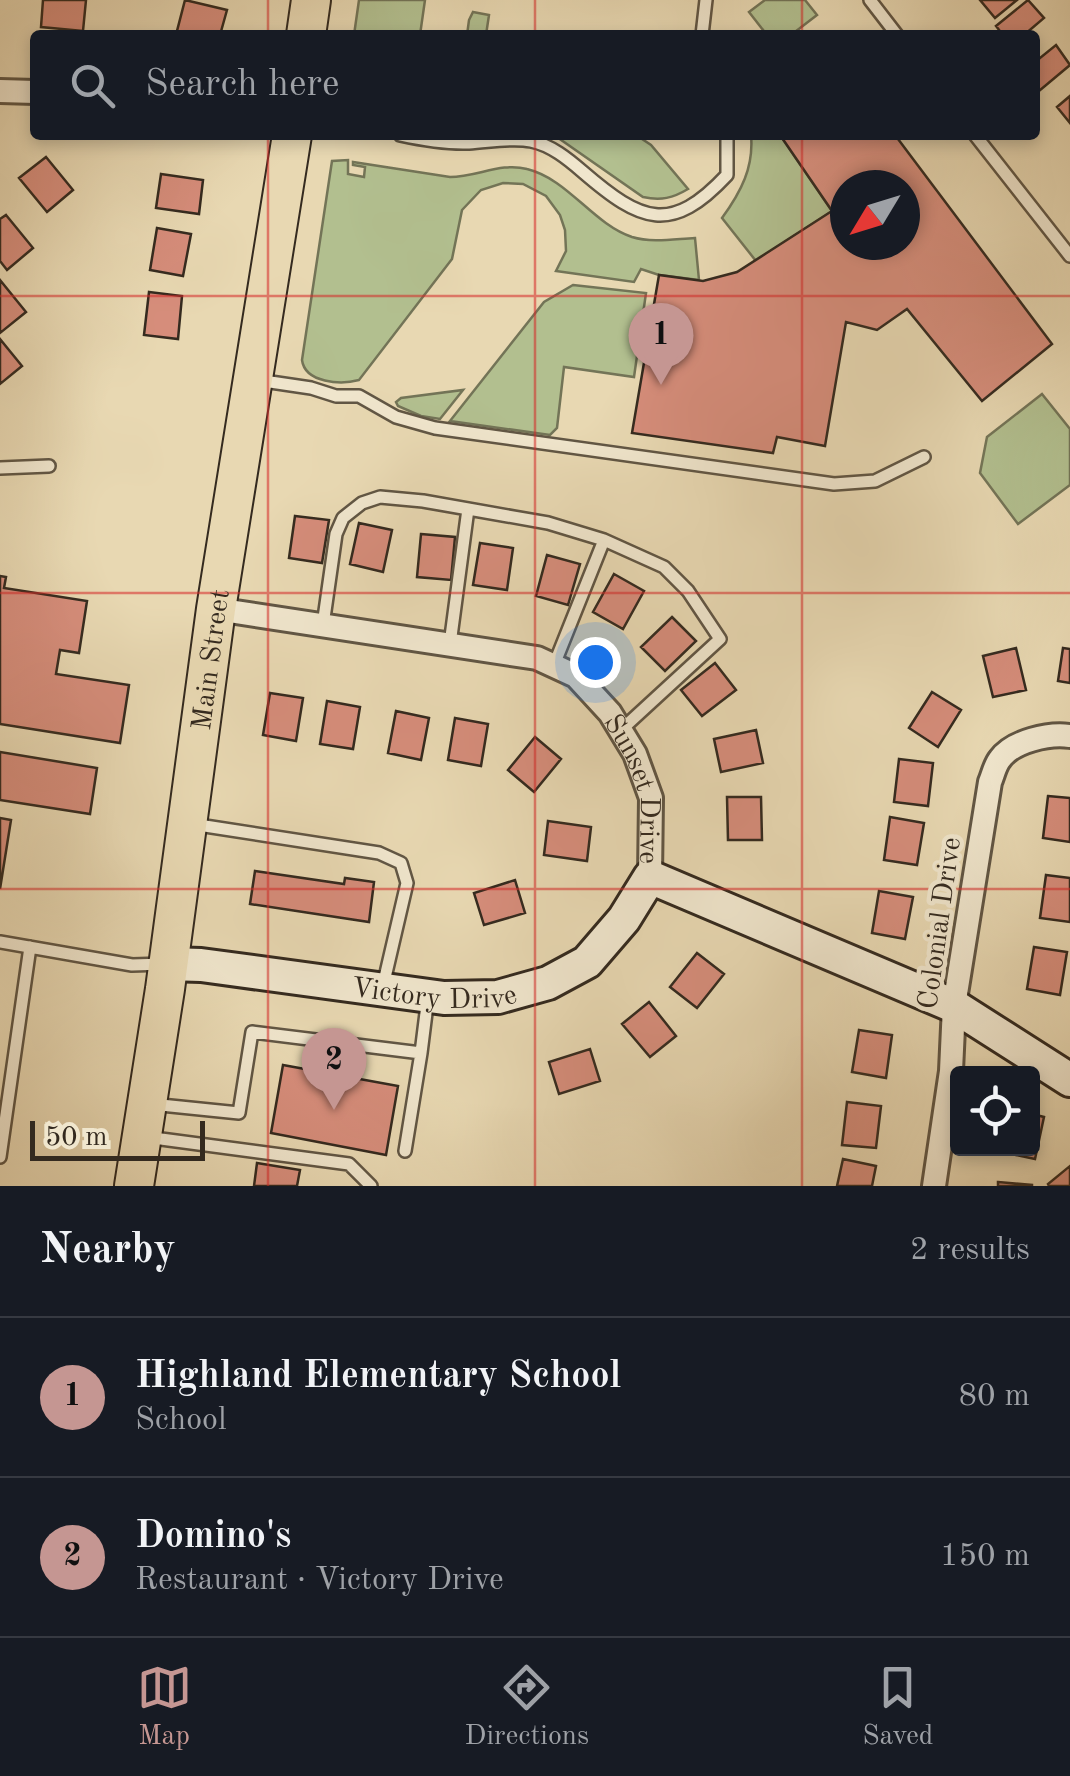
<!DOCTYPE html>
<html lang="en">
<head>
<meta charset="utf-8">
<style>
  :root { --surface:#171b24; --page:#242831; --text:#f1f3f6; --muted:#9ea1a6; --line:#363941; --accent:#c59692 }
  body { margin:0; font-family:"Old Standard TT",serif; background:var(--page); color:var(--text) }
  .controls { position:absolute; right:30px; bottom:30px; display:grid; overflow:hidden; border-radius:10px; box-shadow:0 5px 15px #0003 }
  .controls button { width:90px; height:90px; display:grid; place-items:center; padding:0; border:0; border-bottom:2px solid var(--line); background:var(--surface); color:var(--text); font:50px sans-serif }
  .compass { position:absolute; left:830px; top:170px; width:90px; height:90px; border-radius:50%; background:var(--surface); box-shadow:0 5px 15px #0003; rotate:232deg }
  .scale { position:absolute; left:30px; bottom:25px; width:175px; box-sizing:border-box; padding-left:10px; border:5px solid #342a1f; border-top:0; font-size:28px; line-height:35px; white-space:nowrap; color:#342a1f; -webkit-text-stroke:8px #f0e6cd; paint-order:stroke }
  .you { position:absolute; left:595px; top:662px; width:35px; height:35px; margin:-25px; border:8px solid #fff; border-radius:50%; background:#1a73e8; box-shadow:0 0 0 15px #1a73e833 }
  .badge { display:grid; place-items:center; width:65px; height:65px; border-radius:50%; background:var(--accent); color:#111; font-size:32px; font-weight:700 }
  .pin { position:absolute; translate:-50% -82px; filter:drop-shadow(0 2px 5px #0008) }
  .pin::after { content:''; position:absolute; top:52px; width:35px; height:30px; background:inherit; clip-path:polygon(0 0,100% 0,50% 100%) }
  .list { margin:0; padding:0; list-style:none }
  h2 { display:flex; justify-content:space-between; align-items:center; height:130px; margin:0; padding:0 40px; font-size:42px }
  h2 small { font-size:32px; font-weight:400; color:var(--muted) }
  .list li { display:grid; grid-template-columns:65px 1fr auto; gap:30px; align-items:center; box-sizing:border-box; height:160px; padding:0 40px; border-top:2px solid var(--line) }
  .list b { display:block; font-size:38px; white-space:nowrap }
  .list p { margin:0; font-size:32px; white-space:nowrap; color:var(--muted) }
  .list em { font-size:32px; font-style:normal; color:var(--muted) }
  .icon { flex:none; width:55px; height:55px; fill:none; stroke:currentColor; stroke-width:2; stroke-linecap:round; stroke-linejoin:round }
  .map { position:relative; flex:none; width:1070px; height:1186px; overflow:hidden }
  .search { position:absolute; background:var(--surface); box-shadow:0 5px 15px #0003; left:30px; right:30px; top:30px; height:110px; display:flex; align-items:center; gap:25px; box-sizing:border-box; padding:0 35px; border-radius:10px; color:var(--muted); font-size:38px }
  .sheet { height:450px; background:var(--surface) }
  nav { display:flex; justify-content:space-around; align-items:center; box-sizing:border-box; height:140px; border-top:2px solid var(--line); background:var(--surface); font-size:28px; color:var(--muted) }
  nav a { display:grid; justify-items:center; gap:5px }
  nav .on { color:var(--accent) }
  .map>svg:first-child { display:block }
  .green { fill:#b2bf8f; stroke:#737457; stroke-width:2.5 }
  .building { fill:#d68d7b; stroke:#342a1f; stroke-width:2.5; fill-rule:evenodd }
  .lines { fill:none; stroke-linecap:round; stroke-linejoin:round }
  .lane-casing { stroke:#615644; stroke-width:16 }
  .street-casing { stroke:#615644; stroke-width:28 }
  .secondary-casing { stroke:#342a1f; stroke-width:38 }
  .primary-casing { stroke:#342a1f; stroke-width:42 }
  .lane { stroke:#f0e6cd; stroke-width:11 }
  .street { stroke:#f0e6cd; stroke-width:22 }
  .secondary { stroke:#f0e6cd; stroke-width:32 }
  .primary { stroke:#e8d8b2; stroke-width:38 }
  .grid { fill:none; stroke:#d62828; stroke-width:2.5; stroke-opacity:0.55 }
  .labels { text-anchor:middle; stroke-width:9; stroke-linejoin:round; paint-order:stroke }
  .street-label { font-size:28px; fill:#342a1f; stroke:#f0e6cd }
</style>
</head>
<body>
<div class="map">
<svg width="1070" height="1186" viewBox="0 0 1070 1186">
  <rect width="100%" height="100%" fill="#e8d8b2"/>
  <filter id="stains"><feTurbulence type="fractalNoise" baseFrequency=".002" numOctaves="4"/><feColorMatrix values="0 0 0 0 .2 0 0 0 0 .09 0 0 0 0 .02 0 0 0 .5 -.17"/></filter>
  <radialGradient id="worn" r=".72"><stop offset=".6" stop-color="#630" stop-opacity="0"/><stop offset="1" stop-color="#630" stop-opacity=".3"/></radialGradient>
  <!-- green -->
  <path class="green" d="M 359,0 L 425,0 L 420,35 L 354,35 Z
    M 765,0 L 805,0 L 817,15 L 791,35 L 767,35 L 749,12 Z
    M 473,12 L 489,15 L 486,35 L 467,35 L 469,20 Z
    M 554,135 L 636,135 L 651,145 L 688,189 C 673,198 661,201 643,197 Z
    M 751,135 L 780,135 L 832,211 L 756,261 L 722,218 C 741,192 754,167 751,135 Z
    M 348,160 L 348,174 L 364,177 L 365,167 L 353,165 L 353,162 L 450,177 C 477,177 501,162 527,169 C 568,179 593,224 632,237 C 652,243 674,239 695,238 L 699,280 L 659,275 L 641,269 L 634,282 L 556,271 L 566,251 L 565,230 L 560,215 L 546,196 L 523,184 L 503,183 L 481,190 L 462,210 L 452,259 L 359,380 C 341,385 305,383 302,360 L 332,161 Z
    M 573,285 L 646,293 L 634,377 L 564,367 L 557,428 L 550,435 L 450,421 L 544,302 Z
    M 463,390 L 440,419 L 421,416 L 398,406 L 396,402 L 401,398 Z
    M 1042,394 L 1070,429 L 1070,485 L 1018,524 L 980,473 L 987,437 Z"/>
  <!-- building -->
  <path class="building" d="M 43,0 L 86,0 L 83,31 L 41,27 Z
    M 185,0 L 227,10 L 220,35 L 191,35 L 177,31 Z
    M 980,0 L 1017,0 L 995,18 Z
    M 1028,0 L 1044,18 L 1024,35 L 1003,35 L 996,26 Z
    M 1056,45 L 1070,65 L 1039,91 L 1035,86 L 1035,62 Z
    M 1070,96 L 1070,123 L 1057,107 Z
    M 780,135 L 895,135 L 1052,344 L 982,401 L 907,309 L 877,330 L 846,322 L 825,446 L 777,437 L 773,453 L 632,433 L 659,275 L 703,281 L 737,272 L 832,211 ZM 845,185 L 905,185 L 905,245 L 845,245 Z
    M 46,157 L 73,190 L 47,212 L 19,178 Z
    M 161,174 L 203,180 L 199,214 L 156,208 Z
    M 6,215 L 33,248 L 7,270 L 0,261 L 0,219 Z
    M 157,228 L 191,234 L 183,276 L 150,270 Z
    M 0,280 L 26,312 L 0,333 Z
    M 149,292 L 182,296 L 178,339 L 144,335 Z
    M 0,339 L 22,366 L 0,384 Z
    M 295,516 L 329,520 L 322,563 L 289,558 Z
    M 359,523 L 392,530 L 383,572 L 350,564 Z
    M 421,534 L 455,537 L 451,580 L 417,577 Z
    M 480,543 L 513,548 L 507,590 L 473,585 Z
    M 547,555 L 580,564 L 568,605 L 536,596 Z
    M 614,574 L 644,591 L 623,629 L 593,612 Z
    M 0,576 L 6,577 L 4,588 L 87,601 L 79,653 L 60,650 L 56,674 L 129,685 L 120,743 L 0,724 Z
    M 672,617 L 696,641 L 665,671 L 641,647 Z
    M 1016,648 L 1026,690 L 993,697 L 983,656 Z
    M 1063,648 L 1070,649 L 1070,683 L 1058,681 Z
    M 715,663 L 736,690 L 702,716 L 681,690 Z
    M 932,692 L 961,710 L 938,747 L 909,728 Z
    M 270,693 L 303,698 L 296,741 L 263,735 Z
    M 327,701 L 360,707 L 353,749 L 320,744 Z
    M 396,711 L 429,718 L 421,760 L 388,753 Z
    M 455,718 L 488,724 L 481,766 L 448,760 Z
    M 756,730 L 763,763 L 721,772 L 714,739 Z
    M 535,737 L 561,759 L 534,792 L 508,770 Z
    M 0,752 L 97,768 L 90,814 L 0,800 Z
    M 899,759 L 933,763 L 928,806 L 894,802 Z
    M 1048,796 L 1070,798 L 1070,842 L 1043,838 Z
    M 727,797 L 761,797 L 762,840 L 728,840 Z
    M 890,817 L 924,823 L 917,865 L 884,860 Z
    M 0,818 L 11,820 L 0,889 Z
    M 548,821 L 591,827 L 587,861 L 544,855 Z
    M 255,871 L 344,884 L 345,878 L 374,882 L 369,922 L 250,904 Z
    M 1046,875 L 1070,878 L 1070,922 L 1040,918 Z
    M 515,880 L 525,913 L 484,925 L 474,893 Z
    M 879,891 L 913,897 L 905,939 L 872,933 Z
    M 1034,947 L 1067,952 L 1060,995 L 1027,989 Z
    M 697,953 L 724,974 L 697,1008 L 670,987 Z
    M 649,1002 L 676,1036 L 650,1057 L 622,1024 Z
    M 859,1030 L 892,1035 L 886,1078 L 852,1072 Z
    M 590,1049 L 600,1081 L 559,1094 L 549,1062 Z
    M 283,1065 L 398,1086 L 386,1155 L 271,1133 Z
    M 847,1102 L 881,1106 L 876,1148 L 842,1145 Z
    M 1032,1114 L 1044,1117 L 1035,1159 L 1002,1152 L 1003,1148 L 1032,1148 Z
    M 843,1159 L 876,1166 L 872,1186 L 837,1186 Z
    M 257,1163 L 300,1170 L 297,1186 L 254,1186 Z
    M 1070,1166 L 1070,1186 L 1049,1186 L 1048,1184 Z
    M 998,1182 L 1032,1185 L 1032,1186 L 998,1186 Z"/>
  <g class="lines">
    <!-- lane casing -->
    <g class="lane-casing">
      <path id="lane" d="M 870,0 L 897,35
        M 702,35 L 706,0
        M 400,135 C 423,140 445,144 469,143 C 489,142 511,137 531,141 C 551,145 568,159 583,172 C 641,222 671,235 727,175 L 727,135
        M 975,135 L 1070,256
        M 257,380 L 311,388 L 336,396 L 359,396 L 396,417 L 435,428 L 834,484 L 875,481 L 924,457
        M 0,468 L 49,466
        M 323,625 L 336,534 L 343,518 L 362,503 L 380,497 L 423,501 L 548,523 L 604,540 L 664,567 L 688,591 L 720,639 L 621,730
        M 450,644 L 468,509
        M 554,665 L 604,540
        M 192,824 L 379,853 L 401,863 L 407,883 L 383,986
        M 0,942 L 132,965 L 164,964
        M 151,1104 L 239,1113 L 252,1032 L 421,1053 L 428,997
        M 146,1137 L 349,1164 L 371,1186
        M 405,1151 L 421,1053
        M 0,1157 L 30,947"/>
    </g>
    <!-- street casing -->
    <g class="street-casing">
      <g id="street">
        <path d="M 0,91 L 35,92"/>
        <path id="s1" d="M 216,609 L 537,658 L 576,676 L 610,713 L 635,754 L 651,798 L 650,877"/>
        <path d="M 934,1186 L 951,1071 L 954,1006 L 990,782 C 993,775 995,765 1000,759 C 1013,741 1049,733 1070,736"/>
      </g>
    </g>
    <!-- secondary casing -->
    <g class="secondary-casing">
      <g id="secondary">
        <path id="s2" d="M 168,964 L 201,965 L 444,998 L 498,997 L 548,983 L 587,962 L 624,919 L 650,877 L 954,1006 L 1070,1080"/>
      </g>
    </g>
    <!-- primary casing -->
    <g class="primary-casing">
      <g id="primary">
        <path d="M 306,35 L 311,0"/>
        <path id="s3" d="M 134,1186 L 165,989 L 216,609 L 292,135"/>
      </g>
    </g>
    <!-- lane -->
    <use href="#lane" class="lane"/>
    <!-- street -->
    <use href="#street" class="street"/>
    <!-- secondary -->
    <use href="#secondary" class="secondary"/>
    <!-- primary -->
    <use href="#primary" class="primary"/>
  </g>
  <!-- grid -->
  <path class="grid" d="M 268,0 L 268,35M 535,0 L 535,35M 802,0 L 802,35M 268,135 L 268,1186M 535,135 L 535,1186M 802,135 L 802,1186M 0,296 L 1070,296M 0,593 L 1070,593M 0,889 L 1070,889"/>
  <g class="labels">
    <!-- street labels -->
    <g class="street-label">
      <text dy="10" stroke="none"><textPath href="#s3" startOffset="532">Main Street</textPath></text>
      <text dy="10" stroke="none"><textPath href="#s1" startOffset="500">Sunset Drive</textPath></text>
      <text transform="translate(938 923) rotate(-82)" y="10">Colonial Drive</text>
      <text dy="10" stroke="none"><textPath href="#s2" startOffset="268">Victory Drive</textPath></text>
    </g>
  </g>
  <rect width="100%" height="100%" filter="url(#stains)"/>
  <rect width="100%" height="100%" fill="url(#worn)"/>
</svg>
<div class="controls">
<button><svg class="icon" aria-label="locate" viewBox="0 0 24 24"><circle cx="12" cy="12" r="6"/><path d="M12 2v4M12 18v4M2 12h4M18 12h4"/></svg></button>
</div>
<svg class="compass" viewBox="-18 -18 36 36"><path d="M0-13l5 13h-10z" fill="#e53935"/><path d="M0 13l5-13h-10z" fill="#9ea1a6"/></svg>
<div class="scale">50 m</div>
<div class="you"></div>
<div class="pin badge" style="left:661px;top:385px">1</div>
<div class="pin badge" style="left:334px;top:1110px">2</div>
<div class="search"><svg class="icon" aria-label="search" viewBox="0 0 24 24"><circle cx="10" cy="10" r="6"/><path d="M15 15l6 6"/></svg>Search here</div>
</div>
<section class="sheet">
<h2>Nearby<small>2 results</small></h2>
<ul class="list">
<li><span class="badge">1</span><div><b>Highland Elementary School</b><p>School</p></div><em>80 m</em></li>
<li><span class="badge">2</span><div><b>Domino's</b><p>Restaurant · Victory Drive</p></div><em>150 m</em></li>
</ul>
</section>
<nav>
<a class="on"><svg class="icon" aria-label="map" viewBox="0 0 24 24"><path d="M3 6l6-2 6 2 6-2v14l-6 2-6-2-6 2zM9 4v14M15 6v14"/></svg>Map</a>
<a><svg class="icon" aria-label="directions" viewBox="0 0 24 24"><path d="M12 3l9 9-9 9-9-9zM9 14v-3h6M13 9l2 2-2 2"/></svg>Directions</a>
<a><svg class="icon" aria-label="saved" viewBox="0 0 24 24"><path d="M7 4h10v16l-5-4-5 4z"/></svg>Saved</a>
</nav>
</body>
</html>
